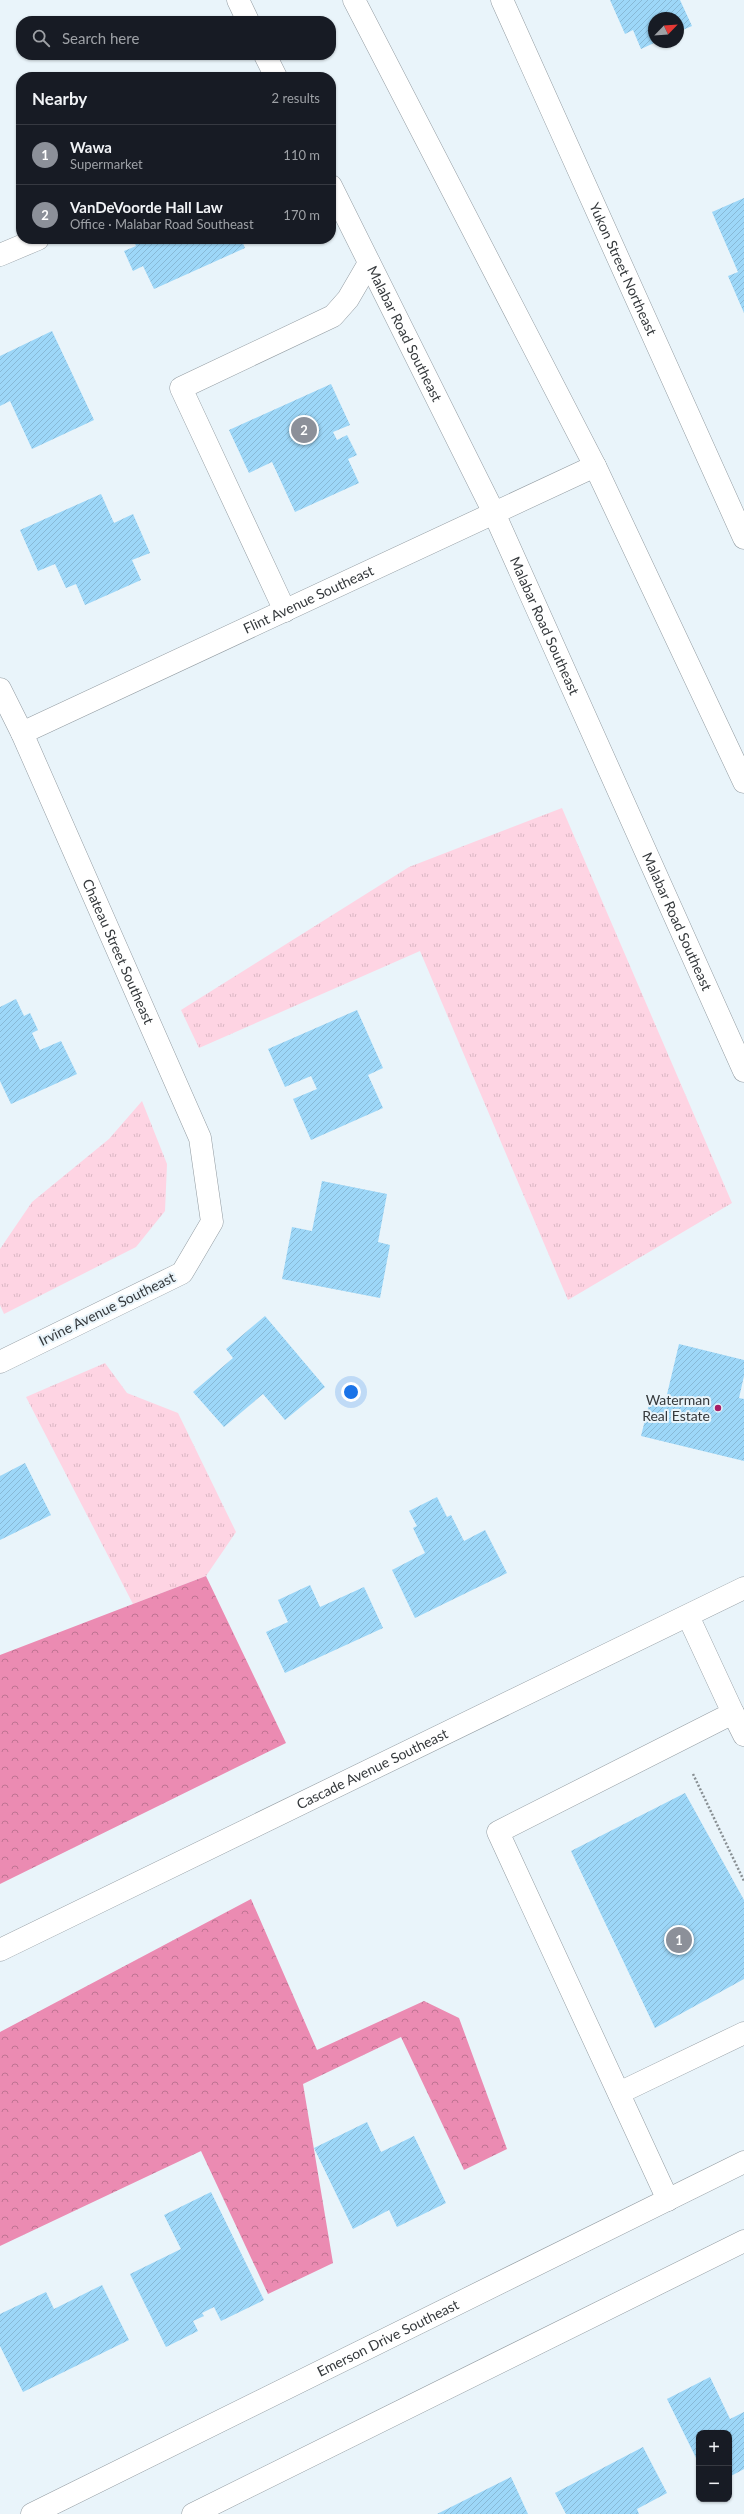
<!DOCTYPE html>
<html lang="en">
<head>
<meta charset="utf-8">
<style>
  :root { --surface:#171b24; --page:#20242c; --text:#f1f3f6; --muted:#9ea1a6; --line:#363941; --accent:#8c9099 }
  body { margin:0; font-family:Lato,sans-serif; background:var(--page); color:var(--text) }
  .controls { position:absolute; right:12px; bottom:12px; display:grid; overflow:hidden; border-radius:8px; box-shadow:0 1px 3px #0004 }
  .controls button { width:36px; height:36px; display:grid; place-items:center; padding:0; border:0; border-bottom:1px solid var(--line); background:var(--surface); color:var(--text); font:20px sans-serif }
  .compass { position:absolute; left:648px; top:12px; width:36px; height:36px; border-radius:50%; background:var(--surface); box-shadow:0 1px 3px #0004; rotate:65deg }
  .you { position:absolute; left:351px; top:1392px; width:14px; height:14px; margin:-10px; border:3px solid #fff; border-radius:50%; background:#1a73e8; box-shadow:0 0 0 6px #1a73e833 }
  .badge { display:grid; place-items:center; width:26px; height:26px; border-radius:50%; background:var(--accent); color:#fff; font-size:13px; font-weight:700 }
  .pin { position:absolute; translate:-50% -50%; border:2px solid #fff; box-shadow:0 1px 4px #0006 }
  .list { margin:0; padding:0; list-style:none }
  h2 { display:flex; justify-content:space-between; align-items:center; height:52px; margin:0; padding:0 16px; font-size:17px }
  h2 small { font-size:13px; font-weight:400; color:var(--muted) }
  .list li { display:grid; grid-template-columns:26px 1fr auto; gap:12px; align-items:center; box-sizing:border-box; height:60px; padding:0 16px; border-top:1px solid var(--line) }
  .list b { display:block; font-size:15px; white-space:nowrap }
  .list p { margin:0; font-size:13px; white-space:nowrap; color:var(--muted) }
  .list em { font-size:13px; font-style:normal; color:var(--muted) }
  .icon { flex:none; width:22px; height:22px; fill:none; stroke:currentColor; stroke-width:2; stroke-linecap:round; stroke-linejoin:round }
  .map { position:relative; flex:none; width:744px; height:2514px; overflow:hidden }
  .search { position:absolute; background:var(--surface); box-shadow:0 1px 3px #0004; left:16px; top:16px; width:320px; height:44px; display:flex; align-items:center; gap:10px; box-sizing:border-box; padding:0 14px; border-radius:16px; color:var(--muted); font-size:15px }
  .panel { position:absolute; background:var(--surface); box-shadow:0 1px 3px #0004; left:16px; top:72px; width:320px; height:172px; border-radius:16px }
  .map>svg:first-child { display:block }
  .grass { fill:url(#grass-tufts) }
  .forest { fill:url(#forest-crowns) }
  .building { fill:url(#building-hatch) }
  .lines { fill:none; stroke-linecap:round; stroke-linejoin:round }
  .minor-casing { stroke:#939ca2; stroke-width:23 }
  .major-casing { stroke:#939ca2; stroke-width:23 }
  .path { stroke:#888f93; stroke-width:2.5; stroke-dasharray:2 2; stroke-linecap:butt }
  .minor { stroke:#fff; stroke-width:22 }
  .major { stroke:#fff; stroke-width:22 }
  .poi-dot { fill:#a61e66; stroke:#e9f4fa; stroke-width:1.5 }
  .labels { text-anchor:middle; stroke-width:4; stroke-linejoin:round; paint-order:stroke }
  .street-label { font-size:14px; fill:#35393c; stroke:#e9f4fa }
  .poi-label { font-size:14px; fill:#35393c; stroke:#e9f4fa; text-anchor:end }
</style>
</head>
<body>
<div class="map">
<svg width="744" height="2514" viewBox="0 0 744 2514">
  <defs>
    <pattern id="grass-tufts" width="24" height="20" patternUnits="userSpaceOnUse"><rect width="24" height="20" fill="#fed4e3"/><path d="M3 7l-1-3M5 7V3M7 7l1-3M15 17l-1-3M17 17v-4M19 17l1-3" fill="none" stroke="#dab7c4"/></pattern>
    <pattern id="forest-crowns" width="20" height="18" patternUnits="userSpaceOnUse"><rect width="20" height="18" fill="#eb8bb2"/><path d="M2 6a3 3 0 1 1 6 0M12 15a3 3 0 1 1 6 0" fill="none" stroke="#bf7392"/></pattern>
    <pattern id="building-hatch" width="6" height="6" patternUnits="userSpaceOnUse"><rect width="6" height="6" fill="#9dd7f8"/><path d="M-1 1l2-2M0 6l6-6M5 7l2-2" fill="none" stroke="#88b9d6"/></pattern>
  </defs>
  <rect width="100%" height="100%" fill="#e9f4fa"/>
  <!-- grass -->
  <path class="grass" d="M 562,808 L 732,1203 L 568,1300 L 420,951 L 199,1048 L 181,1010 L 409,867 Z
    M 142,1101 L 167,1164 L 165,1211 L 136,1247 L 4,1314 L 0,1305 L 0,1249 L 32,1202 L 109,1139 Z
    M 105,1363 L 127,1393 L 178,1413 L 236,1532 L 206,1576 L 133,1604 L 26,1397 Z"/>
  <!-- forest -->
  <path class="forest" d="M 206,1576 L 286,1743 L 0,1884 L 0,1655 Z
    M 251,1899 L 317,2050 L 424,2001 L 459,2018 L 507,2149 L 464,2170 L 401,2037 L 303,2084 L 333,2263 L 268,2294 L 201,2151 L 0,2246 L 0,2032 Z"/>
  <!-- building -->
  <path class="building" d="M 610,0 L 680,0 L 692,26 L 678,32 L 678,18 L 654,18 L 654,43 L 641,49 L 633,30 L 625,34 Z
    M 744,198 L 744,313 L 728,276 L 738,272 L 712,212 Z
    M 133,239 L 241,239 L 245,248 L 154,289 L 143,266 L 133,271 L 124,251 L 136,246 Z
    M 52,331 L 94,420 L 32,449 L 10,401 L 0,406 L 0,356 Z
    M 331,384 L 350,425 L 333,432 L 337,440 L 347,435 L 357,455 L 348,459 L 359,483 L 295,512 L 272,462 L 249,473 L 229,430 Z
    M 101,494 L 114,523 L 133,514 L 150,553 L 132,560 L 141,580 L 85,605 L 76,584 L 66,588 L 55,564 L 38,571 L 20,530 Z
    M 16,999 L 24,1016 L 30,1013 L 38,1030 L 32,1033 L 40,1050 L 61,1041 L 77,1074 L 11,1104 L 0,1081 L 0,1007 Z
    M 357,1010 L 383,1068 L 368,1075 L 383,1108 L 311,1140 L 293,1099 L 317,1089 L 311,1076 L 285,1087 L 268,1049 Z
    M 322,1181 L 387,1194 L 378,1242 L 390,1245 L 380,1298 L 282,1279 L 292,1227 L 312,1231 Z
    M 265,1316 L 325,1387 L 285,1420 L 263,1394 L 224,1427 L 193,1392 L 233,1358 L 226,1349 Z
    M 679,1344 L 744,1360 L 744,1376 L 739,1398 L 744,1399 L 744,1461 L 641,1436 L 649,1404 L 664,1407 Z
    M 25,1463 L 51,1515 L 0,1540 L 0,1476 Z
    M 437,1497 L 447,1517 L 451,1515 L 464,1541 L 485,1530 L 507,1573 L 415,1618 L 392,1570 L 425,1553 L 413,1528 L 417,1526 L 409,1511 Z
    M 310,1585 L 320,1607 L 364,1587 L 383,1628 L 285,1673 L 266,1632 L 288,1622 L 278,1600 Z
    M 685,1793 L 744,1900 L 744,1979 L 655,2028 L 571,1851 Z
    M 367,2122 L 381,2152 L 414,2136 L 446,2203 L 397,2227 L 389,2210 L 353,2229 L 314,2148 Z
    M 211,2192 L 264,2300 L 221,2321 L 214,2307 L 202,2313 L 204,2316 L 193,2321 L 198,2331 L 166,2347 L 130,2274 L 181,2249 L 164,2215 Z
    M 102,2285 L 129,2340 L 23,2392 L 0,2346 L 0,2314 L 46,2292 L 54,2309 Z
    M 710,2377 L 730,2419 L 744,2412 L 744,2469 L 729,2477 L 729,2433 L 699,2433 L 699,2464 L 667,2399 Z
    M 643,2447 L 667,2493 L 637,2509 L 639,2514 L 566,2514 L 555,2493 Z
    M 511,2477 L 528,2514 L 437,2514 Z"/>
  <g class="lines">
    <!-- minor casing -->
    <g class="minor-casing">
      <g id="minor">
        <path id="s1" d="M 502,0 L 744,538"/>
        <path d="M 0,255 L 38,239"/>
        <path d="M 285,611 L 181,388 L 333,316 L 348,299 L 369,263"/>
        <path id="s2" d="M 0,689 L 22,733 L 200,1138 L 212,1222 L 182,1273 L 0,1362"/>
        <path id="s3" d="M 22,733 L 595,466"/>
        <path d="M 733,1713 L 744,1735"/>
        <path id="s4" d="M 0,1950 L 744,1588"/>
        <path d="M 619,2093 L 744,2033"/>
        <path d="M 668,2200 L 498,1832 L 733,1713 L 688,1616"/>
        <path id="s5" d="M 32,2514 L 744,2162"/>
        <path d="M 193,2514 L 744,2241"/>
      </g>
    </g>
    <!-- major casing -->
    <g class="major-casing">
      <g id="major">
        <path d="M 238,0 L 248,21"/>
        <path d="M 354,0 L 595,466 L 744,782"/>
        <path d="M 265,55 L 276,77"/>
        <path id="s6" d="M 331,186 L 494,513 L 744,1071"/>
      </g>
    </g>
    <!-- path -->
    <path class="path" d="M 693,1774 L 744,1881"/>
    <!-- minor -->
    <use href="#minor" class="minor"/>
    <!-- major -->
    <use href="#major" class="major"/>
  </g>
  <!-- markers -->
  <circle class="poi-dot" cx="718" cy="1408" r="4"/>
  <g class="labels">
    <!-- street labels -->
    <g class="street-label">
      <text dy="5" stroke="none"><textPath href="#s1" startOffset="295">Yukon Street Northeast</textPath></text>
      <text dy="5" stroke="none"><textPath href="#s6" startOffset="165">Malabar Road Southeast</textPath></text>
      <text dy="5" stroke="none"><textPath href="#s3" startOffset="316">Flint Avenue Southeast</textPath></text>
      <text dy="5" stroke="none"><textPath href="#s6" startOffset="489">Malabar Road Southeast</textPath></text>
      <text dy="5" stroke="none"><textPath href="#s6" startOffset="813">Malabar Road Southeast</textPath></text>
      <text dy="5" stroke="none"><textPath href="#s2" startOffset="288">Chateau Street Southeast</textPath></text>
      <text transform="translate(107 1309) rotate(-26)" y="5">Irvine Avenue Southeast</text>
      <text dy="5" stroke="none"><textPath href="#s4" startOffset="414">Cascade Avenue Southeast</textPath></text>
      <text dy="5" stroke="none"><textPath href="#s5" startOffset="397">Emerson Drive Southeast</textPath></text>
    </g>
    <!-- poi labels -->
    <g class="poi-label">
      <text x="710" y="1405">Waterman<tspan x="710" dy="16">Real Estate</tspan></text>
    </g>
  </g>
</svg>
<div class="controls">
<button>+</button>
<button>−</button>
</div>
<svg class="compass" viewBox="-18 -18 36 36"><path d="M0-13l5 13h-10z" fill="#e53935"/><path d="M0 13l5-13h-10z" fill="#9ea1a6"/></svg>
<div class="you"></div>
<div class="pin badge" style="left:679px;top:1940px">1</div>
<div class="pin badge" style="left:304px;top:430px">2</div>
<div class="search"><svg class="icon" aria-label="search" viewBox="0 0 24 24"><circle cx="10" cy="10" r="6"/><path d="M15 15l6 6"/></svg>Search here</div>
<section class="panel">
<h2>Nearby<small>2 results</small></h2>
<ul class="list">
<li><span class="badge">1</span><div><b>Wawa</b><p>Supermarket</p></div><em>110 m</em></li>
<li><span class="badge">2</span><div><b>VanDeVoorde Hall Law</b><p>Office · Malabar Road Southeast</p></div><em>170 m</em></li>
</ul>
</section>
</div>
</body>
</html>
